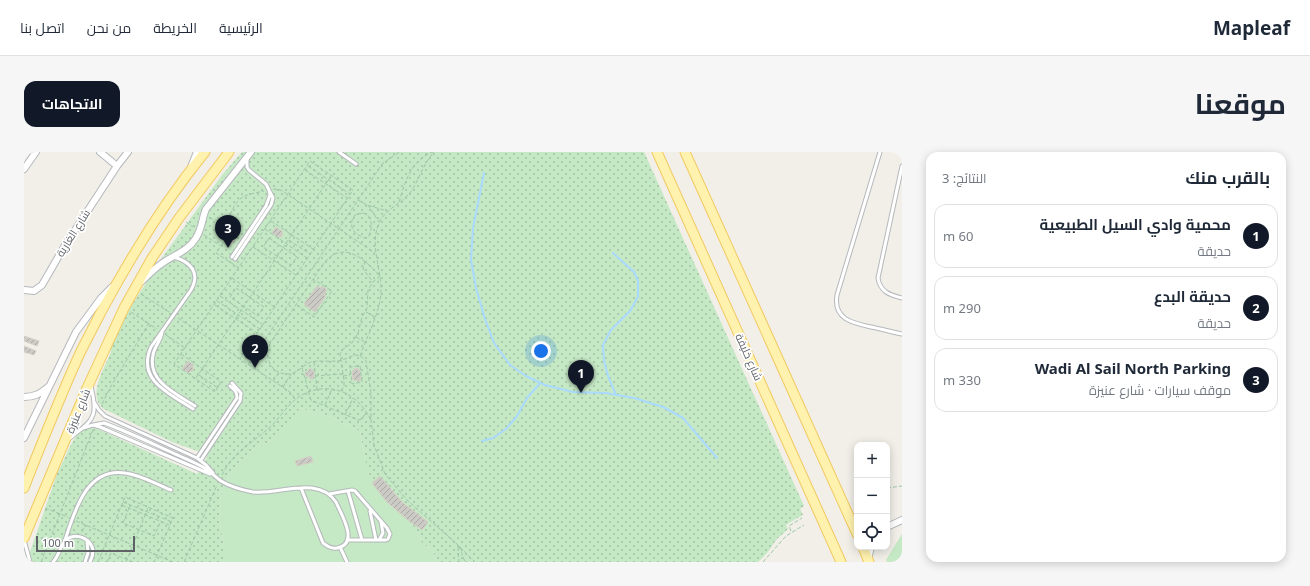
<!DOCTYPE html>
<html lang="ar">
<head>
<meta charset="utf-8">
<style>
  :root { --surface:#fff; --page:#f6f6f7; --text:#1f2937; --muted:#747a83; --line:#e0e1e3; --accent:#111827 }
  body { margin:0; font-family:"Noto Sans",Cairo,sans-serif; background:var(--page); color:var(--text); direction:rtl }
  .controls { position:absolute; right:12px; bottom:12px; display:grid; overflow:hidden; border-radius:8px; box-shadow:0 2px 10px #0003 }
  .controls button { width:36px; height:36px; display:grid; place-items:center; padding:0; border:0; border-bottom:1px solid var(--line); background:var(--surface); color:var(--text); font:20px sans-serif }
  .scale { position:absolute; left:12px; bottom:10px; width:99px; box-sizing:border-box; padding-left:4px; border:2px solid #5f6368; border-top:0; font-size:11px; line-height:14px; white-space:nowrap; color:#5f6368; -webkit-text-stroke:3px #fff; paint-order:stroke }
  .you { position:absolute; left:517px; top:199px; width:14px; height:14px; margin:-10px; border:3px solid #fff; border-radius:50%; background:#1a73e8; box-shadow:0 0 0 6px #1a73e833 }
  .badge { display:grid; place-items:center; width:26px; height:26px; border-radius:50%; background:var(--accent); color:#fff; font-size:13px; font-weight:700 }
  .pin { position:absolute; translate:-50% -33px; filter:drop-shadow(0 1px 2px #0008) }
  .pin::after { content:''; position:absolute; top:21px; width:14px; height:12px; background:inherit; clip-path:polygon(0 0,100% 0,50% 100%) }
  .list { margin:0; padding:0; list-style:none }
  h2 { display:flex; justify-content:space-between; align-items:center; height:52px; margin:0; padding:0 16px; font-size:17px }
  h2 small { font-size:13px; font-weight:400; color:var(--muted) }
  .list li { display:grid; grid-template-columns:26px 1fr auto; gap:12px; align-items:center; box-sizing:border-box; height:64px; margin:0 8px 8px; padding:0 8px; border:1px solid var(--line); border-radius:12px }
  .list b { display:block; font-size:15px; white-space:nowrap }
  .list p { margin:0; font-size:13px; white-space:nowrap; color:var(--muted) }
  .list em { font-size:13px; font-style:normal; color:var(--muted) }
  .icon { flex:none; width:22px; height:22px; fill:none; stroke:currentColor; stroke-width:2; stroke-linecap:round; stroke-linejoin:round }
  .map { position:relative; flex:none; width:878px; height:410px; overflow:hidden; direction:ltr; border-radius:12px }
  header { display:flex; align-items:center; gap:24px; box-sizing:border-box; height:56px; padding:0 20px; background:var(--surface); border-bottom:1px solid var(--line) }
  header strong { font-size:19px }
  nav { display:flex; gap:22px; margin-inline-start:auto; font-size:14px }
  .intro { display:flex; align-items:center; justify-content:space-between; box-sizing:border-box; height:96px; padding:0 24px }
  h1 { margin:0; font-size:28px }
  .button { padding:10px 18px; border-radius:12px; background:var(--accent); color:#fff; font-size:14px; font-weight:700 }
  main { display:flex; gap:24px; padding:0 24px }
  aside { flex:1; background:var(--surface); border-radius:12px; box-shadow:0 2px 10px #0003 }
  .map>svg:first-child { display:block }
  .grass { fill:#c5e8c5 }
  .park { fill:url(#park-dots) }
  .lines { fill:none; stroke-linecap:round; stroke-linejoin:round }
  .stream { stroke:#aadaff; stroke-width:2 }
  .building { fill:url(#building-hatch); stroke:#d6d1c6 }
  .service-casing { stroke:#b5b8bc; stroke-width:5 }
  .minor-casing { stroke:#b5b8bc; stroke-width:8 }
  .primary-casing { stroke:#f2c960; stroke-width:11 }
  .path { stroke:#9cc7a9; stroke-width:1; stroke-dasharray:4 2; stroke-linecap:butt }
  .service { stroke:#fff; stroke-width:3 }
  .minor { stroke:#fff; stroke-width:6 }
  .primary { stroke:#fff2af; stroke-width:9 }
  .labels { text-anchor:middle; stroke-width:3.5; stroke-linejoin:round; paint-order:stroke }
  .street-label { font-size:11px; fill:#5f6368; stroke:#fff }
</style>
</head>
<body>
<header>
<strong>Mapleaf</strong>
<nav><a>الرئيسية</a><a>الخريطة</a><a>من نحن</a><a>اتصل بنا</a></nav>
</header>
<div class="intro"><h1>موقعنا</h1><a class="button">الاتجاهات</a></div>
<main>
<aside>
<h2>بالقرب منك<small>النتائج: 3</small></h2>
<ul class="list">
<li><span class="badge">1</span><div><b>محمية وادي السيل الطبيعية</b><p>حديقة</p></div><em>60 m</em></li>
<li><span class="badge">2</span><div><b>حديقة البدع</b><p>حديقة</p></div><em>290 m</em></li>
<li><span class="badge">3</span><div><b>Wadi Al Sail North Parking</b><p>موقف سيارات · شارع عنيزة</p></div><em>330 m</em></li>
</ul>
</aside>
<div class="map">
<svg width="878" height="410" viewBox="0 0 878 410">
  <defs>
    <pattern id="park-dots" width="8" height="8" patternUnits="userSpaceOnUse"><rect width="8" height="8" fill="#c5e8c5"/><path d="M2 2h.1M6 6h.1" fill="none" stroke="#a3c0a4" stroke-width="1.8" stroke-linecap="round"/></pattern>
    <pattern id="building-hatch" width="6" height="6" patternUnits="userSpaceOnUse"><rect width="6" height="6" fill="#cccac5"/><path d="M-1 1l2-2M0 6l6-6M5 7l2-2" fill="none" stroke="#a9a8a4"/></pattern>
  </defs>
  <rect width="100%" height="100%" fill="#f1efe8"/>
  <!-- grass -->
  <path class="grass" d="M 276,256 L 306,265 L 336,279 L 341,307 L 363,350 L 385,369 L 394,381 L 398,391 L 409,399 L 413,410 L 200,410 L 200,394 L 195,366 L 198,338 L 205,323 L 216,309 L 226,300 L 251,286 L 268,268 Z
    M 878,382 L 878,410 L 863,410 L 862,408 Z"/>
  <!-- park -->
  <path class="park" d="M 218,0 L 620,0 L 780,354 L 776,357 L 779,363 L 770,368 L 762,373 L 764,377 L 752,388 L 743,401 L 734,410 L 413,410 L 409,399 L 398,391 L 394,381 L 385,369 L 363,350 L 348,331 L 341,307 L 336,279 L 306,265 L 276,256 L 263,276 L 251,286 L 226,300 L 216,309 L 205,323 L 198,338 L 195,366 L 200,394 L 200,410 L 0,410 L 0,405 L 4,406 L 34,319 C 44,305 50,269 74,277 L 173,322 L 182,307 L 183,305 L 176,300 L 148,290 L 80,257 C 62,245 81,215 87,200 L 86,194 L 102,162 L 140,103 L 198,23 Z"/>
  <g class="lines">
    <!-- stream -->
    <path class="stream" d="M 460,21 L 449,76 L 447,108 L 452,136 L 461,167 L 470,191 L 486,213 L 502,224 L 521,233 L 549,240 L 582,241 L 610,246 L 639,255 L 659,266 L 693,306
      M 589,101 L 610,120 L 614,129 L 614,145 L 606,159 L 587,178 L 579,193 L 580,209 L 584,224 L 592,243
      M 458,289 L 469,286 L 482,277 L 493,264 L 503,246 L 516,231"/>
  </g>
  <!-- building -->
  <path class="building" d="M 252,75 L 259,80 L 258,81 L 259,82 L 257,85 L 255,84 L 254,85 L 248,81 Z
    M 206,83 L 211,86 L 207,93 L 202,89 L 204,86 L 205,87 L 204,85 Z
    M 293,134 L 296,136 L 298,134 L 303,138 L 300,143 L 302,144 L 291,160 L 280,152 Z
    M 0,184 L 15,189 L 13,194 L 0,189 Z
    M 0,194 L 12,199 L 10,203 L 0,200 Z
    M 164,209 L 170,213 L 168,215 L 170,216 L 167,220 L 166,219 L 164,221 L 158,217 Z
    M 334,216 L 334,219 L 336,218 L 337,227 L 336,227 L 336,229 L 332,229 L 332,228 L 329,228 L 328,219 L 330,219 L 330,217 Z
    M 285,217 L 288,217 L 288,219 L 290,218 L 290,225 L 289,225 L 289,227 L 286,227 L 286,225 L 282,224 L 281,220 L 284,220 Z
    M 287,304 L 289,310 L 273,314 L 271,309 Z
    M 356,324 L 378,350 L 404,370 L 398,378 L 385,369 L 363,350 L 348,331 Z"/>
  <g class="lines">
    <!-- service casing -->
    <g class="service-casing">
      <path id="service" d="M 315,0 L 332,12
        M 856,0 L 813,143 C 809,167 828,171 847,175 C 857,177 868,180 878,182
        M 878,14 L 854,126 C 856,140 866,143 878,146
        M 150,105 C 166,110 177,120 167,138 L 127,195 C 112,229 147,242 169,257
        M 208,105 L 242,54 L 246,43 L 245,38 L 242,32 L 225,18 L 223,15 L 223,7
        M 211,107 L 247,53 L 249,46 L 246,40
        M 138,180 C 137,189 130,195 129,203 C 123,230 153,242 171,254
        M 70,250 L 75,258 L 81,264 L 173,306 L 182,313 L 189,321
        M 69,273 L 80,271 L 88,274 C 108,282 127,291 147,300 C 157,305 168,309 177,314 C 185,318 190,324 197,329 C 207,335 218,338 229,340 C 255,343 294,323 312,350 C 317,362 336,392 313,396 C 307,397 303,394 299,391 L 277,336
        M 59,276 L 69,273 L 76,275 L 186,322
        M 45,287 C 56,277 72,270 70,253 C 70,246 68,240 67,234
        M 173,306 L 213,246 C 213,240 211,238 206,234
        M 177,308 L 216,249 L 217,241 L 208,231
        M 324,339 L 338,388
        M 305,342 L 328,338 L 331,339 L 363,376 L 366,382 L 364,387 L 362,388 L 323,388
        M 346,359 L 352,388
        M 0,388 L 6,410
        M 355,388 L 359,381 L 357,370
        M 40,391 C 50,362 61,315 101,321 C 117,323 132,332 147,338
        M 316,395 L 323,410
        M 29,410 C 36,403 37,388 47,385 C 56,382 67,388 69,398 C 69,402 68,406 66,410
        M 61,410 L 64,401 L 63,389"/>
    </g>
    <!-- minor casing -->
    <g class="minor-casing">
      <path id="minor" d="M 76,0 L 93,14
        M 167,15 L 173,0
        M 0,17 L 12,0
        M 117,130 C 124,123 132,115 140,110 C 152,102 164,99 172,86 C 178,77 178,66 182,57 L 227,0
        M 0,138 L 10,139 L 18,133 L 40,95 L 93,14 L 104,0
        M 0,245 C 10,245 16,242 24,235
        M 0,286 L 52,180 L 77,146 L 88,135
        M 863,375 L 878,368
        M 844,407 L 847,395"/>
    </g>
    <!-- primary casing -->
    <g class="primary-casing">
      <path id="primary" d="M 633,0 L 817,410
        M 661,0 L 833,382
        M 0,336 C 18,290 36,245 56,201 C 63,187 70,174 77,160 C 107,104 141,49 181,0
        M 0,386 L 63,236 L 100,156 L 128,106 L 155,66 L 205,0
        M 839,395 L 845,410"/>
    </g>
    <!-- path -->
    <path class="path" d="M 284,14 L 326,42
      M 281,18 L 323,46
      M 249,37 L 257,38 L 351,101
      M 334,48 L 343,53 L 363,59
      M 375,50 C 381,30 387,8 409,0
      M 344,53 L 355,70
      M 339,61 L 344,63 L 348,73 L 345,84 L 341,86 C 330,83 323,73 331,63 Z
      M 185,66 C 212,75 202,59 216,47 C 222,42 232,41 240,39
      M 247,69 L 289,97
      M 162,70 L 169,75
      M 241,77 L 283,106
      M 180,83 L 197,94
      M 245,86 L 273,105 L 267,113 L 239,95 Z
      M 265,88 L 286,102
      M 229,95 L 272,123
      M 341,109 L 339,117 L 349,130
      M 215,116 L 192,101 L 206,81 L 215,87
      M 208,126 L 250,155
      M 212,136 L 240,155 L 234,164 L 206,145 Z
      M 117,142 L 145,160
      M 196,144 L 238,172
      M 193,149 L 236,177
      M 191,153 L 233,181
      M 273,153 L 290,165 L 308,139 L 289,127
      M 107,160 L 133,177
      M 342,160 L 351,165
      M 154,166 L 263,238 L 267,241 L 271,247
      M 142,183 L 161,196
      M 332,185 L 341,190
      M 157,202 L 196,229 L 196,232 L 191,240 L 150,212 L 286,9 L 329,38 L 216,207
      M 336,204 C 343,184 356,161 357,140 C 358,117 345,94 355,71 C 361,58 374,53 383,44 C 392,35 394,25 400,15 C 402,10 406,5 410,0
      M 290,210 L 293,237
      M 224,213 L 356,15 L 359,11 L 376,0
      M 336,214 L 338,230 L 328,232 L 326,215 Z
      M 278,216 L 287,248 L 334,268 L 338,267 L 342,260
      M 175,223 L 194,236
      M 291,224 L 318,222
      M 319,224 L 326,223
      M 172,226 L 307,24
      M 249,229 L 255,221
      M 259,235 L 267,222
      M 317,239 L 320,234 L 320,228 L 316,202 L 318,198 L 328,191 L 334,181 L 338,165 L 343,156 L 344,138 L 349,130 L 356,124 C 341,108 320,87 300,111 L 247,190 C 239,204 246,223 265,222 C 274,221 279,213 287,210 C 295,208 305,210 314,209 C 321,208 326,204 332,203 C 336,203 339,206 342,209 L 347,241 L 347,268 L 350,293 L 361,322 L 383,348 L 434,393 L 451,410
      M 78,252 L 86,236 L 125,171
      M 301,253 L 308,237
      M 321,263 L 329,246
      M 198,323 C 209,300 227,292 245,276 C 255,267 262,255 272,247 C 288,234 313,233 329,246 C 337,251 342,260 347,267
      M 863,330 L 865,335
      M 863,336 L 878,334
      M 832,344 L 833,344
      M 99,350 L 146,369
      M 98,353 L 145,373
      M 21,356 L 44,365
      M 105,356 L 99,371 L 130,384 L 137,369
      M 52,369 L 149,410
      M 767,379 L 765,374 L 778,366
      M 58,380 L 61,373
      M 435,394 L 441,410
      M 434,395 L 435,410
      M 17,410 L 69,278
      M 74,410 L 101,345 L 149,366 L 130,410
      M 83,410 L 87,401 L 109,410
      M 102,410 L 124,356
      M 160,410 L 193,333
      M 739,410 L 762,384 L 780,373"/>
    <!-- service -->
    <use href="#service" class="service"/>
    <!-- minor -->
    <use href="#minor" class="minor"/>
    <!-- primary -->
    <use href="#primary" class="primary"/>
  </g>
  <g class="labels">
    <!-- street labels -->
    <g class="street-label">
      <text transform="translate(49 81) rotate(-58)" y="4">شارع الغارية</text>
      <text transform="translate(725 205) rotate(66)" y="4">شارع خليفة</text>
      <text transform="translate(54 259) rotate(-68)" y="4">شارع عنيزة</text>
    </g>
  </g>
</svg>
<div class="controls">
<button>+</button>
<button>−</button>
<button><svg class="icon" aria-label="locate" viewBox="0 0 24 24"><circle cx="12" cy="12" r="6"/><path d="M12 2v4M12 18v4M2 12h4M18 12h4"/></svg></button>
</div>
<div class="scale">100 m</div>
<div class="you"></div>
<div class="pin badge" style="left:557px;top:241px">1</div>
<div class="pin badge" style="left:231px;top:216px">2</div>
<div class="pin badge" style="left:204px;top:96px">3</div>
</div>
</main>
</body>
</html>
